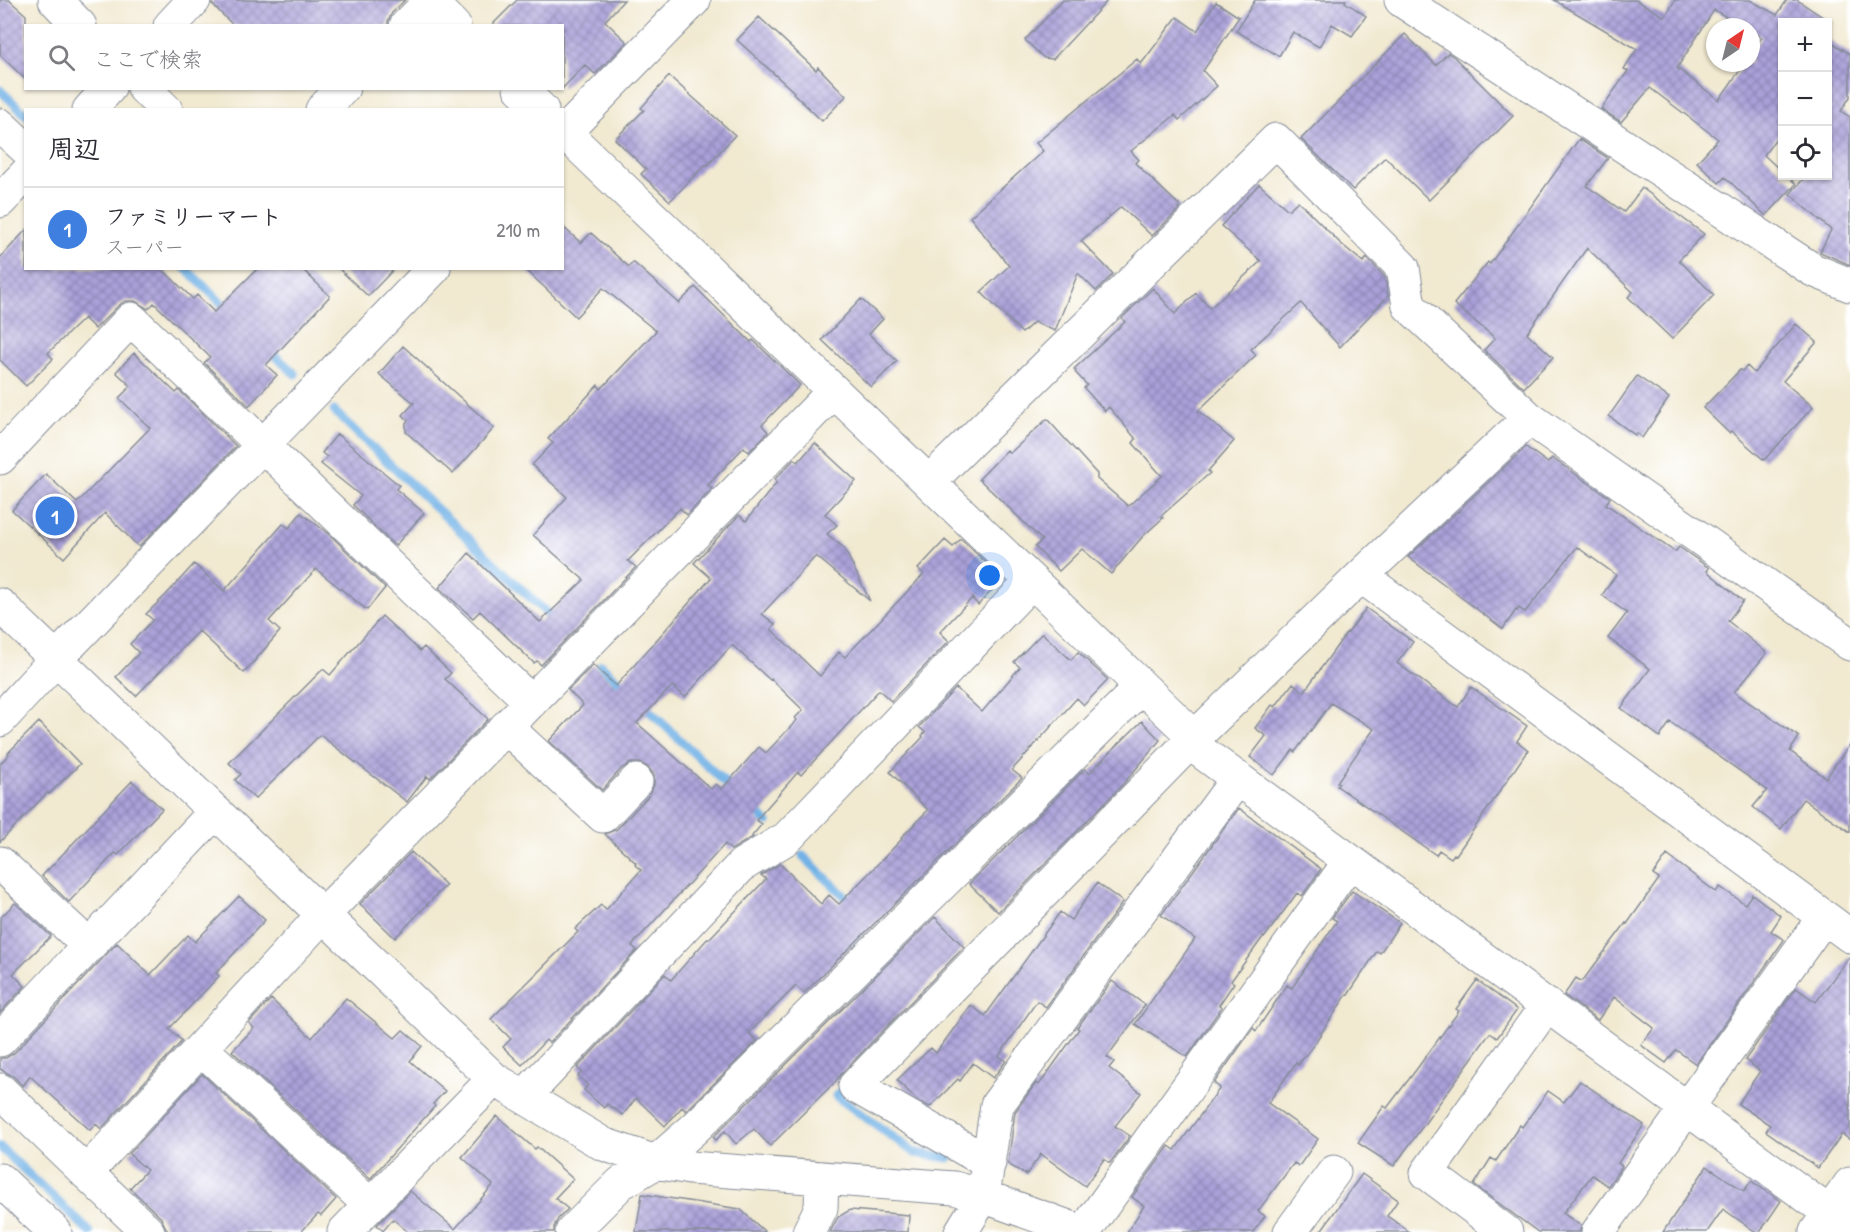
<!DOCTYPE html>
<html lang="ja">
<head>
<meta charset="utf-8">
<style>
  :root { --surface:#fff; --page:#f2f2f3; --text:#2b2b33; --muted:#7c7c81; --line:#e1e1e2; --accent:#db2777 }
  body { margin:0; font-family:"Patrick Hand","Klee One",sans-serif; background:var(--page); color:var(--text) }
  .controls { position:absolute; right:18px; top:18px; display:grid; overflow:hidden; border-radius:0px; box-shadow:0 2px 4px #0004 }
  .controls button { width:54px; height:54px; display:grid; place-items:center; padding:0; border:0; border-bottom:2px solid var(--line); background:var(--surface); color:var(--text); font:30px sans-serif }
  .compass { position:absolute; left:1706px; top:18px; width:54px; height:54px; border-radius:50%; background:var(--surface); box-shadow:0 2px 4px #0004; rotate:35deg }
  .you { position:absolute; left:990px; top:576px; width:21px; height:21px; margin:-15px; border:4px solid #fff; border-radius:50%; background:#1a73e8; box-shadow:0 0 0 9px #1a73e833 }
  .badge { display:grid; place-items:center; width:39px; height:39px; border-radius:50%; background:var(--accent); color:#fff; font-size:20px; font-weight:700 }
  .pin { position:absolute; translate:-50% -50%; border:3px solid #fff; box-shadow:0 2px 6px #0006 }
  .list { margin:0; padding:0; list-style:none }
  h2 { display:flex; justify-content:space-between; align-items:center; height:78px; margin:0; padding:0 24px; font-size:26px }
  h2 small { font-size:20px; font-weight:400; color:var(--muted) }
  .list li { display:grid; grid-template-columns:39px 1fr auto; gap:18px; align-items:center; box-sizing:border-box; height:84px; padding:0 24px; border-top:2px solid var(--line) }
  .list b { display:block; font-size:22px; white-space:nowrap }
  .list p { margin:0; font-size:20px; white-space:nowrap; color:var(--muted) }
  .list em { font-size:20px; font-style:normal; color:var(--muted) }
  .icon { flex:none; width:33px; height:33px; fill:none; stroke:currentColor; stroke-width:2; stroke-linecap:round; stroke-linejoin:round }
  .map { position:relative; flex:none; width:1850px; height:1232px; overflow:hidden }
  .search { position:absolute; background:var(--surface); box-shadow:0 2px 4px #0004; left:24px; top:24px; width:540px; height:66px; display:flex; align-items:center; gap:15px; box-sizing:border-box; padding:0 21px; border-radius:0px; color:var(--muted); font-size:22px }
  .panel { position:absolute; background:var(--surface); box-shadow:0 2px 4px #0004; left:24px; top:108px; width:540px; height:162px; border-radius:0px }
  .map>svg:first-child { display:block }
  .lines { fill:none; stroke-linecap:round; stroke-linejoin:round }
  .stream { stroke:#72b2e6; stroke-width:9 }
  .building { fill:url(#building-cross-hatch); fill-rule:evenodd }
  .minor-casing { stroke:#868c97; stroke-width:35 }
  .minor { stroke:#fff; stroke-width:33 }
</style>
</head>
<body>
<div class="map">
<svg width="1850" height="1232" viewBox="0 0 1850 1232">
  <defs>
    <pattern id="building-cross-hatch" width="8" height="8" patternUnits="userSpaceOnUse" patternTransform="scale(1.5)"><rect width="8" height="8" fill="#aba1d9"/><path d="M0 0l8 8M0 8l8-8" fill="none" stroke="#8a84b3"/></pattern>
  </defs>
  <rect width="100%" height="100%" fill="#fff"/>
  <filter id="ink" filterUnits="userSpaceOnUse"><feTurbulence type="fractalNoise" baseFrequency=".0167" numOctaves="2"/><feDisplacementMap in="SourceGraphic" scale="12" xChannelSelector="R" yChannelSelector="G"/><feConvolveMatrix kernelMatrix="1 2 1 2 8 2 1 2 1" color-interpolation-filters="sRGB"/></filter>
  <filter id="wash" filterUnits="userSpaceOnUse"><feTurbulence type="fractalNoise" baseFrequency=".008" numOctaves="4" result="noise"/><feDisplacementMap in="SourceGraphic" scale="24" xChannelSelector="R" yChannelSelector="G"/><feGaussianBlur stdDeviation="1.35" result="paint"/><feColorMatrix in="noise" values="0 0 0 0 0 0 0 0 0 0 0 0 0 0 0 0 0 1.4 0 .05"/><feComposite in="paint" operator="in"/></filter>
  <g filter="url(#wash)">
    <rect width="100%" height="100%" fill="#f1e9d0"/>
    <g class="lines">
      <!-- stream -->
      <path class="stream" d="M 0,90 L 26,115
        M 185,268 L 231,312
        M 266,347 L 295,374
        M 334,411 L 555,621
        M 601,665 L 628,690
        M 640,702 L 735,792
        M 751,807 L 767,822
        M 803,856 L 853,904
        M 849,1083 L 836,1096 L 915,1153 L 949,1158
        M 0,1147 L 90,1232"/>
    </g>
    <g id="blocks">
      <!-- building -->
      <path class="building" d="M 0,0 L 9,0 L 26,15 L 26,80 L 0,55 Z
        M 212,0 L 405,0 L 392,13 L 388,21 L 388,26 L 234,26 L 212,4 Z
        M 517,0 L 624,0 L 605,21 L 627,42 L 595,74 L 585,65 L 562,89 L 562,26 L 491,26 Z
        M 1063,0 L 1108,0 L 1053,59 L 1044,58 L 1025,40 Z
        M 1255,0 L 1346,0 L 1345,2 L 1366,16 L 1352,36 L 1332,24 L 1319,47 L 1293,32 L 1279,56 L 1236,31 Z
        M 1554,0 L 1636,0 L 1665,17 L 1675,0 L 1750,0 L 1777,15 L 1787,0 L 1797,0 L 1830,22 L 1782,22 L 1782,130 L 1764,155 L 1782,172 L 1782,176 L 1787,176 L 1796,184 L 1766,216 L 1725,177 L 1719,183 L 1697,162 L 1718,139 L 1650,88 L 1621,122 L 1601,109 L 1628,71 L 1624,69 L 1637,49 ZM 1714,10 L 1744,27 L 1751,27 L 1751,31 L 1762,37 L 1751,53 L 1751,63 L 1745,63 L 1719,100 L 1677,68 Z
        M 1216,2 L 1239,17 L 1203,71 L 1217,86 L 1179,120 L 1175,115 L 1131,151 L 1139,160 L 1135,163 L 1181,207 L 1152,236 L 1121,207 L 1081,241 L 1113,274 L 1096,291 L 1078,273 L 1055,331 L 1034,322 L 1022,333 L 981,292 L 1009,266 L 970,217 L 1043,151 L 1036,143 L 1137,59 L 1141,64 L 1177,17 L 1197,31 Z
        M 759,17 L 816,70 L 818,67 L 846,96 L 822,121 L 793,93 L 794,92 L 737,40 Z
        M 1405,34 L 1436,65 L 1448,53 L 1454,57 L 1513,116 L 1429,200 L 1385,157 L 1353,190 L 1301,139 Z
        M 1827,39 L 1850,54 L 1850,97 L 1841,111 L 1850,117 L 1850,265 L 1820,252 L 1831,230 L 1790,194 L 1806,176 L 1827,176 Z
        M 669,76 L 735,135 L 707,166 L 705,165 L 670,201 L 641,174 L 646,169 L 615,139 L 644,110 L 641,108 Z
        M 1579,139 L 1608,158 L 1587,186 L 1624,212 L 1642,188 L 1704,234 L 1679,260 L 1714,295 L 1672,339 L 1628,297 L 1633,292 L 1587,248 L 1527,333 L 1553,357 L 1524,388 L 1484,350 L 1495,338 L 1454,304 L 1488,262 L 1490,264 Z
        M 1259,184 L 1288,210 L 1298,201 L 1340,243 L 1363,262 L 1367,258 L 1385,277 L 1388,296 L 1340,347 L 1301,303 L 1251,349 L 1256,355 L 1198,411 L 1234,441 L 1208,471 L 1210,473 L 1161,516 L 1163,518 L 1143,536 L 1111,574 L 1082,549 L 1059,571 L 1035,547 L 1042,540 L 979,479 L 1007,450 L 1010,453 L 1047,419 L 1097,474 L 1097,479 L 1128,506 L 1162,476 L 1133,443 L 1136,439 L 1109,407 L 1105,411 L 1084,388 L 1087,385 L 1075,372 L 1076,371 L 1074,369 L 1125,322 L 1122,318 L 1153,288 L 1175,314 L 1196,293 L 1210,308 L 1261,261 L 1221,226 Z
        M 562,226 L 581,243 L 591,233 L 629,267 L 633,262 L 679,303 L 695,287 L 751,342 L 753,340 L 800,385 L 762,425 L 768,432 L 749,452 L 744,447 L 708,485 L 712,489 L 687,515 L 680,508 L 628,561 L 636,567 L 541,665 L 537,661 L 534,663 L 480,611 L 473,618 L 439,588 L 469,553 L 540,622 L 584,580 L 533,535 L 567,497 L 532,465 L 553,443 L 548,439 L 598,385 L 601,389 L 656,331 L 603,288 L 576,317 L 524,268 L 562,268 Z
        M 26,230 L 26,268 L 161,268 L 193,299 L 197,295 L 214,312 L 258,268 L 301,268 L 330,296 L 266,365 L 277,375 L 249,406 L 204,363 L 210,357 L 154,303 L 148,309 L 135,301 L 125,301 L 118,306 L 95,329 L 84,318 L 48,353 L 53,359 L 26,386 L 0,360 L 0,258 Z
        M 338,268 L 395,268 L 368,296 Z
        M 861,299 L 883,319 L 869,334 L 897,361 L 871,387 L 822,340 Z
        M 1796,324 L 1817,342 L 1783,381 L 1813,407 L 1764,460 L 1731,431 L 1729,433 L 1703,408 L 1740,370 L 1742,371 L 1747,366 L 1754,373 Z
        M 403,346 L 494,428 L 453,474 L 406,432 L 406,423 L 408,420 L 403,415 L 414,403 L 379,374 Z
        M 134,353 L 176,393 L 179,390 L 236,446 L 139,547 L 105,513 L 64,558 L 12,510 L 46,474 L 77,503 L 150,428 L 119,398 L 131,386 L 116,372 Z
        M 1637,376 L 1669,398 L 1642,438 L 1636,433 L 1635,435 L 1609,416 Z
        M 337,434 L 399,485 L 396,489 L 424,513 L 395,546 L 353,505 L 361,496 L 321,464 L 327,457 L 322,453 Z
        M 815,443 L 856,481 L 825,514 L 837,525 L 827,534 L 844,548 L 870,601 L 816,556 L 762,614 L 775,624 L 771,629 L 820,676 L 839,652 L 845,657 L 924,574 L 918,569 L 945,540 L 953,547 L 961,539 L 1003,579 L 978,605 L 972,598 L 940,632 L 949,641 L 891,701 L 879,690 L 801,775 L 798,772 L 756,820 L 762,824 L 752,836 L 753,837 L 731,850 L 725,844 L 636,941 L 632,946 L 637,950 L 549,1043 L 546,1040 L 522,1065 L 503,1047 L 511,1039 L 491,1019 L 578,932 L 575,929 L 601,905 L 606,910 L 641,870 L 635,865 L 636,863 L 605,834 L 617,829 L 650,794 L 654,785 L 654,775 L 648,767 L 640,763 L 631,763 L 622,768 L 602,790 L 549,741 L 583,705 L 568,690 L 593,665 L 616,686 L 711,578 L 694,563 L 739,515 L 746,521 L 777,482 L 775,479 L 794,459 L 798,462 ZM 732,645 L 770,680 L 771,679 L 803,710 L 795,718 L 797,720 L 766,753 L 759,747 L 722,789 L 716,784 L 711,789 L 637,723 L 672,686 L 685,697 Z
        M 1526,447 L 1548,463 L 1552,458 L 1610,498 L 1606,504 L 1675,552 L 1679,547 L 1709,568 L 1707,571 L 1743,601 L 1728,621 L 1767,653 L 1734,692 L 1799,737 L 1790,751 L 1826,778 L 1850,744 L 1850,832 L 1803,799 L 1781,829 L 1753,807 L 1767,790 L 1670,722 L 1660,737 L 1621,708 L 1650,669 L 1608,638 L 1627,613 L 1602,595 L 1616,575 L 1577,547 L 1525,612 L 1519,608 L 1517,611 L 1516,610 L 1503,629 L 1408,557 L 1458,511 L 1459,512 L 1465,504 Z
        M 301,513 L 328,533 L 385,588 L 367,610 L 316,569 L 269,621 L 280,631 L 244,673 L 199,631 L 136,696 L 116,677 L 139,653 L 130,644 L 153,620 L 146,614 L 166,595 L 194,564 L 224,591 L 283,524 L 289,528 Z
        M 1366,608 L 1413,642 L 1397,663 L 1458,707 L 1471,687 L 1527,726 L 1517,741 L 1528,750 L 1456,855 L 1454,854 L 1451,858 L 1439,850 L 1436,855 L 1337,786 L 1339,783 L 1337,782 L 1374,729 L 1331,703 L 1295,752 L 1293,750 L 1274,775 L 1250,757 L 1266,736 L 1255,728 L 1272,705 L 1275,707 L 1293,683 L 1304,692 L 1347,632 L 1348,633 Z
        M 382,616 L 420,651 L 424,647 L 451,673 L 445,679 L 488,719 L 430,779 L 427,776 L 407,802 L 320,735 L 255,799 L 235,780 L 241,774 L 229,763 L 323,669 L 330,675 Z
        M 1042,633 L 1071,660 L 1078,652 L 1108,680 L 1084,705 L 1077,698 L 1012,770 L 1022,778 L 804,993 L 796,986 L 749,1033 L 757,1041 L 686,1111 L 682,1107 L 665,1126 L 636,1098 L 623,1115 L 607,1104 L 604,1108 L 584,1090 L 588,1085 L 578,1076 L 582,1072 L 577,1068 L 665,974 L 671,980 L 708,938 L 709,939 L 766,879 L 761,875 L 780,864 L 821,904 L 829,895 L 839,904 L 902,839 L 901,838 L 928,810 L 890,772 L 923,737 L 922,736 L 925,732 L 919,727 L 956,688 L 982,712 L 1020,667 L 1014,662 Z
        M 1142,721 L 1160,740 L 1125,782 L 998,912 L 969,884 L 1085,769 L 1089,773 Z
        M 39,722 L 80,764 L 49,794 L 47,793 L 0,842 L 0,764 L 9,754 L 8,753 Z
        M 132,781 L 162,809 L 118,855 L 115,853 L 69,902 L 42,876 Z
        M 1239,808 L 1321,869 L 1302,896 L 1297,893 L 1264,938 L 1263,937 L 1231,981 L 1234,983 L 1219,1005 L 1222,1007 L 1187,1057 L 1135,1024 L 1195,939 L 1161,915 Z
        M 411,852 L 446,885 L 395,938 L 360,904 Z
        M 1667,855 L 1716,892 L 1720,887 L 1745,904 L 1752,894 L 1781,916 L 1771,931 L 1784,940 L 1696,1064 L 1676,1050 L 1666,1063 L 1641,1045 L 1654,1028 L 1614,997 L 1598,1020 L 1564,995 L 1576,978 L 1581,981 L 1584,979 L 1626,923 L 1627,924 L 1659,879 L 1653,875 Z
        M 1097,883 L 1123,902 L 1046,1007 L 1037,1001 L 999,1056 L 1006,1061 L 993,1078 L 973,1063 L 960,1081 L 958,1079 L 930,1107 L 918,1101 L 897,1080 L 931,1048 L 936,1053 L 971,1005 L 985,1016 L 1060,912 L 1071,920 Z
        M 1352,891 L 1400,923 L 1380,953 L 1377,951 L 1348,995 L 1347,994 L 1312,1047 L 1298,1065 L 1296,1063 L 1268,1103 L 1318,1139 L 1299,1166 L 1294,1163 L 1258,1211 L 1265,1216 L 1253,1232 L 1127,1232 L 1144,1206 L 1132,1197 L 1169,1146 L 1175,1150 L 1220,1088 L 1214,1083 L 1253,1028 L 1256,1031 L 1287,985 L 1292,988 L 1337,921 L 1332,918 Z
        M 239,896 L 265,920 L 216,973 L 219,976 L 169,1029 L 182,1041 L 101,1129 L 96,1124 L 90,1130 L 30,1076 L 23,1086 L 13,1076 L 0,1069 L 0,1058 L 6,1058 L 14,1053 L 117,943 L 150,975 L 188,935 L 195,942 Z
        M 15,903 L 51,936 L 13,974 L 25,986 L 0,1013 L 0,918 Z
        M 935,917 L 964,947 L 842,1073 L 835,1082 L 770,1146 L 754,1129 L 736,1144 L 725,1131 L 716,1140 L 713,1137 Z
        M 1850,956 L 1850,1140 L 1842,1134 L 1818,1168 L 1766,1131 L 1770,1125 L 1738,1104 L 1760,1071 L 1745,1060 L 1796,988 L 1816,1002 Z
        M 1477,980 L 1517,1010 L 1497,1038 L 1490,1033 L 1394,1166 L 1358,1143 L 1384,1106 L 1387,1108 L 1416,1070 L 1459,1011 L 1456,1009 Z
        M 1112,981 L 1145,1005 L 1107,1057 L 1114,1062 L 1109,1068 L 1141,1093 L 1115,1126 L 1130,1136 L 1110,1163 L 1104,1159 L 1085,1186 L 1041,1154 L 1026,1175 L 1008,1164 L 1015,1112 L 1036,1083 L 1039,1085 L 1079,1029 L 1077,1028 Z
        M 346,998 L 395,1038 L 403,1030 L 422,1046 L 410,1061 L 445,1091 L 433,1104 L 435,1106 L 370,1179 L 232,1051 L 254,1028 L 249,1023 L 271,999 L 312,1038 Z
        M 202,1074 L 336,1199 L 321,1216 L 318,1214 L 301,1232 L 168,1232 L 161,1218 L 130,1188 L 147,1170 L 129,1154 Z
        M 1580,1081 L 1644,1125 L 1618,1163 L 1622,1166 L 1608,1186 L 1592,1175 L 1563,1213 L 1581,1226 L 1580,1232 L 1538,1232 L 1474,1185 L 1491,1158 L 1496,1161 L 1520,1125 L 1522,1127 L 1548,1091 L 1564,1102 Z
        M 497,1116 L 535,1149 L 537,1147 L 573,1179 L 555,1198 L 568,1209 L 558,1219 L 554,1227 L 554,1232 L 408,1232 L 393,1219 L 383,1231 L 377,1225 L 410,1191 L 455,1229 L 493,1185 L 462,1157 Z
        M 1707,1166 L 1744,1191 L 1751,1181 L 1781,1201 L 1760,1232 L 1756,1232 L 1723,1209 L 1707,1232 L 1663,1232 Z
        M 1362,1174 L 1398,1200 L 1387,1216 L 1410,1232 L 1320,1232 Z
        M 642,1194 L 740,1209 L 765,1232 L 636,1232 Z
        M 850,1210 L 909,1215 L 908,1232 L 830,1232 L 838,1217 Z"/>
    </g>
  </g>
  <g filter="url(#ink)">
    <use href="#blocks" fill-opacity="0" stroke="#868c97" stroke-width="1.5"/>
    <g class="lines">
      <!-- minor casing -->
      <g class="minor-casing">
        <path id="minor" d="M 55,0 L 80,26
          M 428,0 L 454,26
          M 1401,0 L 1813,270 L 1850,285
          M 170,26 L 194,0
          M 406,26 L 430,2
          M 144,88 L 166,110
          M 520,88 L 542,110
          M 89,110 L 109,88
          M 322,110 L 343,88
          M 0,125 L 26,149
          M 562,130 L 1186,729 L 1203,753 L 1850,1228
          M 562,135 L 694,0
          M 0,201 L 26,174
          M 0,458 L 131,319 L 531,702
          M 929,482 L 1276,140 L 1403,268 L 1409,306 L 1529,418 L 1850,644
          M 1361,576 L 1850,936
          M 0,605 L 494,1079 L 603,1144 L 656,1162 L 690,1168 L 954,1188 L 983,1196 L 1082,1232
          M 0,720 L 56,659 L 434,268
          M 506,727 L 603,816 L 636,781
          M 0,863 L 89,946
          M 0,1040 L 215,812
          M 201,1048 L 370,1205
          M 0,1090 L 148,1232
          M 524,1097 L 742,865 L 787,838 L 1032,581
          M 989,1163 L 855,1086 L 1193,739 L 1361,576 L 1529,418
          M 86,1173 L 323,915 L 834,391
          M 0,1180 L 55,1232
          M 344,1232 L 494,1079
          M 572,1232 L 621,1183 L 656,1162 L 695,1128 L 1141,687
          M 809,1232 L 821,1208 L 822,1178
          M 961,1232 L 983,1196 L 997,1105 L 1238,778
          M 1084,1232 L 1350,861
          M 1290,1232 L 1334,1172
          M 1506,1232 L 1427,1173 L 1547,1005
          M 1598,1232 L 1824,917
          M 1816,1232 L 1850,1184"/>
      </g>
      <!-- minor -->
      <use href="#minor" class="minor"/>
    </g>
  </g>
</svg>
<div class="controls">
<button>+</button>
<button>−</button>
<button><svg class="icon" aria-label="locate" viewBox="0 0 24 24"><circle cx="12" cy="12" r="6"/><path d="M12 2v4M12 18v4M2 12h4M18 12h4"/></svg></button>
</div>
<svg class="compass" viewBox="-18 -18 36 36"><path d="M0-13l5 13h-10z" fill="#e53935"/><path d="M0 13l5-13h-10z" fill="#7c7c81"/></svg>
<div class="you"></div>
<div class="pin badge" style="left:55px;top:516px;background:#3f7fe0">1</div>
<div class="search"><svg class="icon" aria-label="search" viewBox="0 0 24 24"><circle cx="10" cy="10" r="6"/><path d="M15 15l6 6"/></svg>ここで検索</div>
<section class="panel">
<h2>周辺<small></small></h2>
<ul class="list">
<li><span class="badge" style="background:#3f7fe0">1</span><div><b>ファミリーマート</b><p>スーパー</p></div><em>210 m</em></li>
</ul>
</section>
</div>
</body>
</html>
